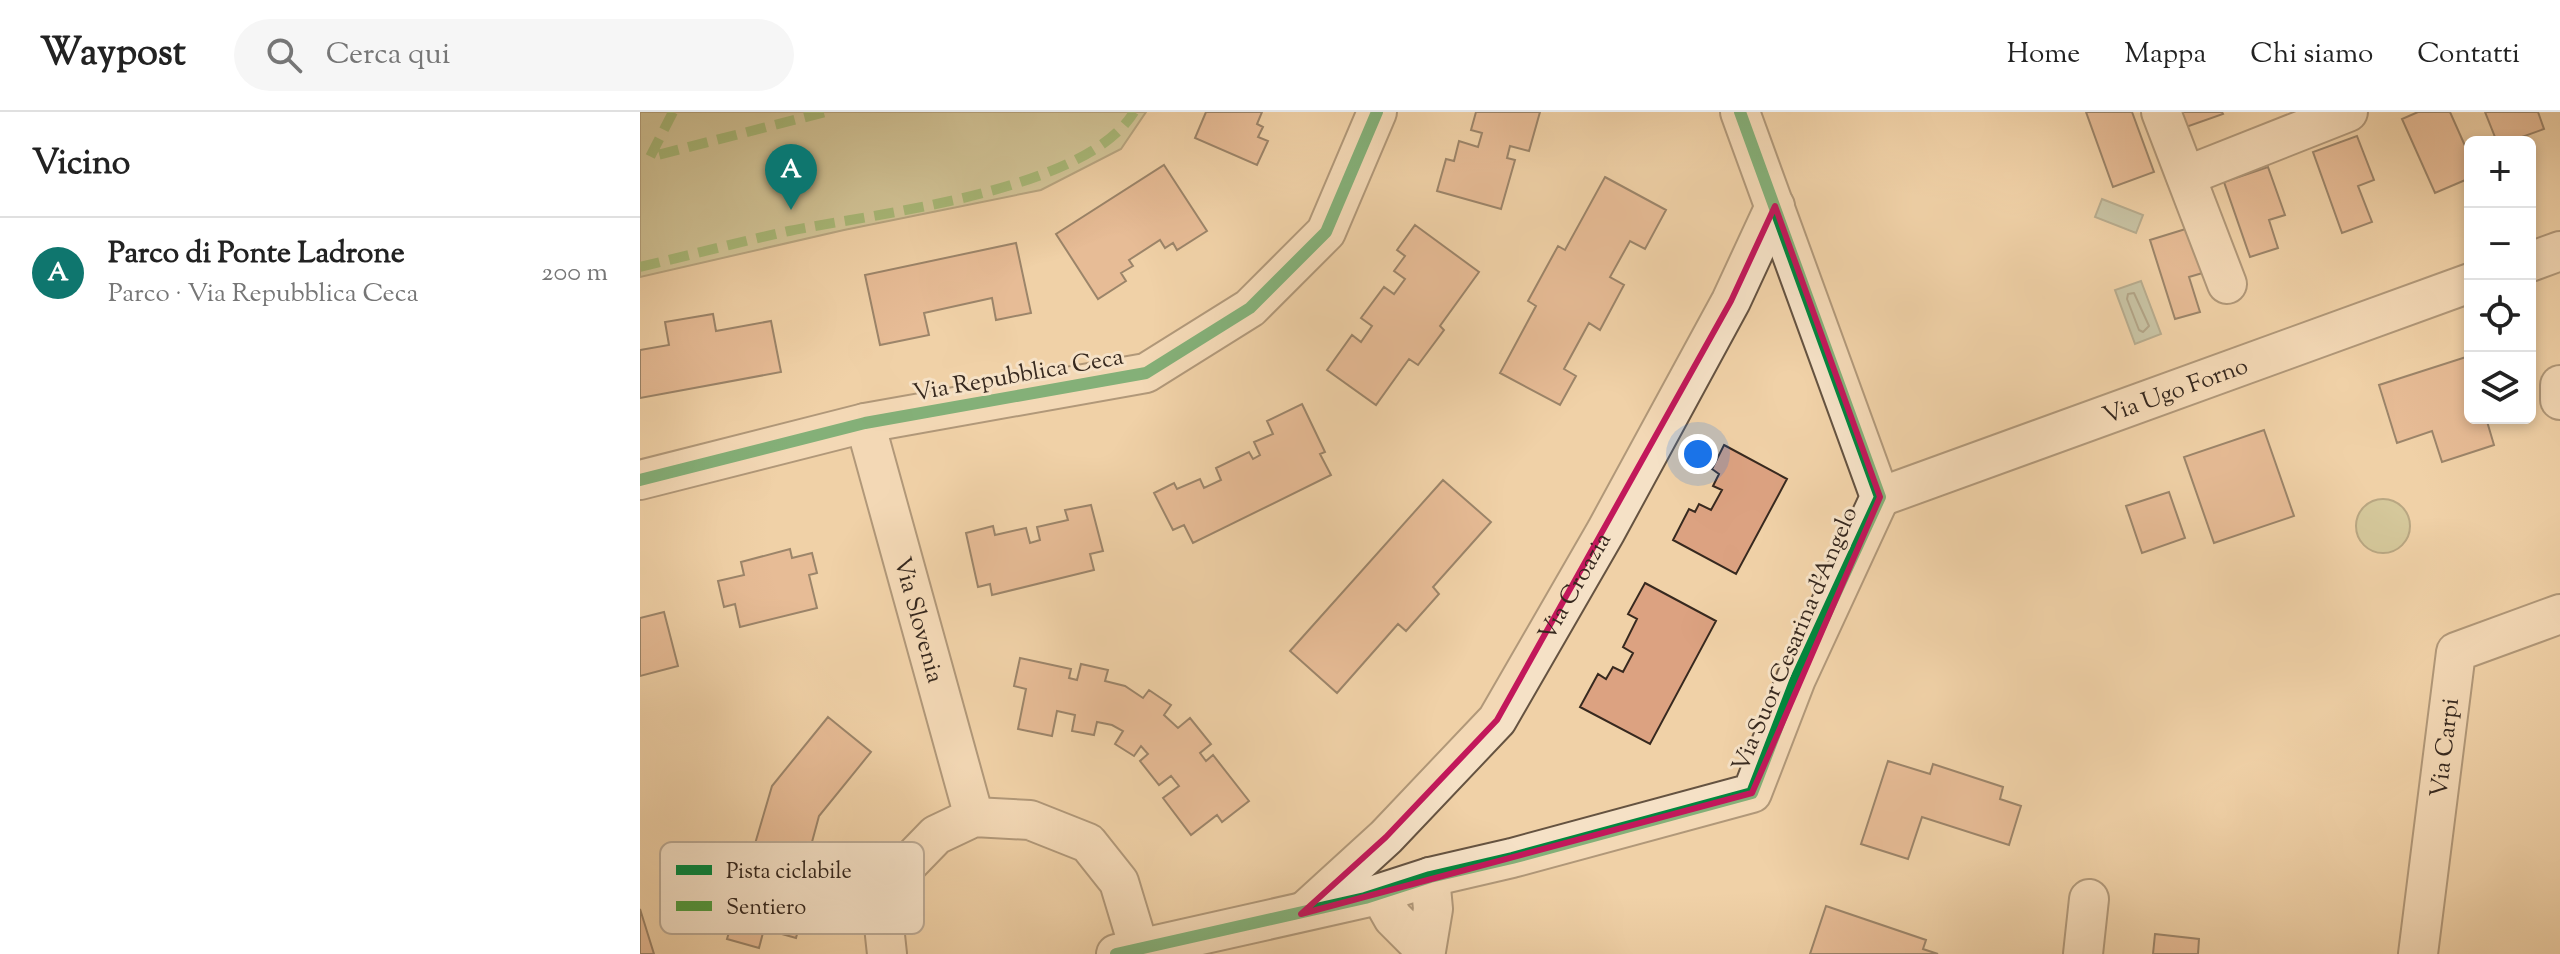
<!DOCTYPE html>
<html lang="it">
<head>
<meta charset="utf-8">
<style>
  :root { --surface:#fff; --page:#f6f6f6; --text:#222; --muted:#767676; --line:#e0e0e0; --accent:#0f766e }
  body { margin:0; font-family:"Sorts Mill Goudy",serif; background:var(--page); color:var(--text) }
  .controls { position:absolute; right:24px; top:24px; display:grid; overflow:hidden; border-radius:12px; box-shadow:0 4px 12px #0003 }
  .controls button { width:72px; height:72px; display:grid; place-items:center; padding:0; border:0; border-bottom:2px solid var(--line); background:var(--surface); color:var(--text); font:40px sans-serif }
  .you { position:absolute; left:1058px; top:342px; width:28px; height:28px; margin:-20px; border:6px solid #fff; border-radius:50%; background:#1a73e8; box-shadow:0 0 0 12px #1a73e833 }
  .badge { display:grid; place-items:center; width:52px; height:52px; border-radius:50%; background:var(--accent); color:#fff; font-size:26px; font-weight:700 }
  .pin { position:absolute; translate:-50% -66px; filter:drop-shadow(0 2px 4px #0008) }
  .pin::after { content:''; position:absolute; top:42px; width:28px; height:24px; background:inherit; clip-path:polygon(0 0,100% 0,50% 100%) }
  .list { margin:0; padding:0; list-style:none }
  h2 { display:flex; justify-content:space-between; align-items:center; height:104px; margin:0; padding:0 32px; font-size:34px }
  h2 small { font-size:26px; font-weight:400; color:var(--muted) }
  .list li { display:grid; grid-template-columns:52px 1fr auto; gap:24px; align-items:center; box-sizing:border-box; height:112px; padding:0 32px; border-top:2px solid var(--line) }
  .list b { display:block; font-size:30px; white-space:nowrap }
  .list p { margin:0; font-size:26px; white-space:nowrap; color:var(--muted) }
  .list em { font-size:26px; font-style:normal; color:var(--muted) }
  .icon { flex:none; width:44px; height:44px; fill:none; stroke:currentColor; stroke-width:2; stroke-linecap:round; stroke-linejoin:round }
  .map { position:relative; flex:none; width:1920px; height:842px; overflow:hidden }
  header { display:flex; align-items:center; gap:48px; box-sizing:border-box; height:112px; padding:0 40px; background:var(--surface); border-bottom:2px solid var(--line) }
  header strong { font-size:38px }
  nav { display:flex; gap:44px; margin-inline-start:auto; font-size:28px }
  .search { width:560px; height:72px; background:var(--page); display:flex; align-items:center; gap:20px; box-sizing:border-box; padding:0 28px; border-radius:44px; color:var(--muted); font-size:30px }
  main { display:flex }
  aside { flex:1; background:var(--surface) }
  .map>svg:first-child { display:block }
  .green { fill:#b4bd8c; stroke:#767356; stroke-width:2 }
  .water { fill:#9bb7a4; stroke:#737e6f; stroke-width:2 }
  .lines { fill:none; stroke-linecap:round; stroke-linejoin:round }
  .shore { stroke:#697062; stroke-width:2 }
  .building { fill:#dca281; stroke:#37291f; stroke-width:2 }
  .street-casing { stroke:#655341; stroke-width:42 }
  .street { stroke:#f5e1c6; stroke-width:38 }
  .quiet { stroke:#519c3f; stroke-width:10; stroke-dasharray:20 10; stroke-linecap:butt }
  .cycleway-casing { stroke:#f5e1c6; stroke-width:17 }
  .cycleway { stroke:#00873e; stroke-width:12 }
  .marked { fill:none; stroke:#c2185b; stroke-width:6; stroke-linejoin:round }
  .labels { text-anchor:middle; stroke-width:6; stroke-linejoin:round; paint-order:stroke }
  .street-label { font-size:24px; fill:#37291f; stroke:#f5e1c6 }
  .key { fill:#f5e1c6; stroke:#bcaa94; stroke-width:2 }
  .key-label { font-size:22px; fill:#37291f }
</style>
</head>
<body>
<header>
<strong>Waypost</strong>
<div class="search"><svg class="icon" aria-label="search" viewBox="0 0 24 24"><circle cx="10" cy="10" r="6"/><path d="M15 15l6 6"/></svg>Cerca qui</div>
<nav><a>Home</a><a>Mappa</a><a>Chi siamo</a><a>Contatti</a></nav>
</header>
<main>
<aside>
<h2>Vicino<small></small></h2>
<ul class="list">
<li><span class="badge">A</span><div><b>Parco di Ponte Ladrone</b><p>Parco · Via Repubblica Ceca</p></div><em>200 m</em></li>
</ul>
</aside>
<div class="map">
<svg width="1920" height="842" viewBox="0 0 1920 842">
  <rect width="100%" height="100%" fill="#f0d1a7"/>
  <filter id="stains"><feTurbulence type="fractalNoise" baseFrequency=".0025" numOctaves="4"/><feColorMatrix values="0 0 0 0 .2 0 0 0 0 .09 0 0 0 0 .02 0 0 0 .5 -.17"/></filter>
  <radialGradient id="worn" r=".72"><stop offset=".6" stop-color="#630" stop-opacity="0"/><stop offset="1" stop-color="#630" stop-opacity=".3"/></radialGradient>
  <!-- green -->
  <path class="green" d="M 0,0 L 506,0 L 481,37 L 401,78 L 204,118 L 0,165 Z
    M1716 414a27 27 0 1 1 54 0a27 27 0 1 1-54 0Z"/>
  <!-- water -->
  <path class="water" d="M 1462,87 L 1503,103 L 1496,121 L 1455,105 Z
    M 1501,169 L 1521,222 L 1495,232 L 1475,178 Z"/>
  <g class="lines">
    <!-- shore -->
    <path class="shore" d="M 1494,181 L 1509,214 L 1503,220 L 1499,218 L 1487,187 L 1488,182 Z"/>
  </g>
  <!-- building -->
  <path class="building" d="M 566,0 L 622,0 L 617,12 L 623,15 L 618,25 L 628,29 L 617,53 L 555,26 Z
    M 836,0 L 900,0 L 889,39 L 870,34 L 867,46 L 875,48 L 861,97 L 797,79 L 806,47 L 814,49 L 819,29 L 838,35 L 842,21 L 831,18 Z
    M 1446,0 L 1492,0 L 1514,60 L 1473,75 Z
    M 1540,0 L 1582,0 L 1583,2 L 1546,15 Z
    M 1778,0 L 1810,0 L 1830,45 L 1830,66 L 1795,81 L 1762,7 Z
    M 1845,0 L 1898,0 L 1904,17 L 1876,27 L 1877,30 L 1857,30 Z
    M 1717,24 L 1734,68 L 1718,74 L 1732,110 L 1702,121 L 1673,40 Z
    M 524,53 L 567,119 L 537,138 L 533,131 L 525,136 L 520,128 L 489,148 L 493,154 L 481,161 L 486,169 L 458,187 L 416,122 Z
    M 1628,55 L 1645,103 L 1629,108 L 1638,136 L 1610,145 L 1584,70 Z
    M 965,65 L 1026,98 L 1005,137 L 990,129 L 970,165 L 984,173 L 960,218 L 949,211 L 924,257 L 936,264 L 920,293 L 860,261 L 896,194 L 888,189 L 918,134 L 925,138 Z
    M 775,113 L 839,160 L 800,214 L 804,218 L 778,253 L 769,247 L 736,293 L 687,258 L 712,223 L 721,230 L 732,214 L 721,206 L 744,175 L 754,182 L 765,167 L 754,159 L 765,144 L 757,138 Z
    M 1552,115 L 1566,160 L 1549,165 L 1560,200 L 1535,207 L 1510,128 Z
    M 376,131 L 391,201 L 356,208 L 352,186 L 284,201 L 289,223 L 240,233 L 225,163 Z
    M 73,202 L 76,219 L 131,209 L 141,260 L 0,286 L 0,238 L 29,233 L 25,210 Z
    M 1826,245 L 1830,258 L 1830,306 L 1846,306 L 1854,333 L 1802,350 L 1792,319 L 1757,331 L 1739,273 Z
    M 662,292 L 685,340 L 680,342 L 691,363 L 553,431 L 544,413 L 533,418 L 514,381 L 534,371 L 537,377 L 560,367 L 564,376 L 581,368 L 576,356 L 609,340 L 613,347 L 620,343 L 614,330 L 633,322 L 627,309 Z
    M 1624,318 L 1654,404 L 1574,431 L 1544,345 Z
    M 1084,333 L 1147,367 L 1096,462 L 1033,428 L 1049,397 L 1055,400 L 1059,392 L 1071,398 L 1082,378 L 1073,374 L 1079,362 L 1072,357 Z
    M 803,368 L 851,410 L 793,475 L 799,482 L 766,519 L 758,512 L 697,581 L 650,539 Z
    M 1529,380 L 1545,426 L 1502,441 L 1486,394 Z
    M 451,393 L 463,439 L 450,442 L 454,458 L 352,483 L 350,472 L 338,475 L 326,421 L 353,414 L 355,423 L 386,416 L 390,431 L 400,428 L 397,415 L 428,408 L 425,398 Z
    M 150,437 L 152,446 L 172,441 L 177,461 L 169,463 L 177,496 L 100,515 L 95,492 L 84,495 L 78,469 L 104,463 L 101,450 Z
    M 1005,471 L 1076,509 L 1010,632 L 940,595 L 958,562 L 966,567 L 973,555 L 983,560 L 993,541 L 983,535 L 997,507 L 988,502 Z
    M 24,500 L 38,554 L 0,564 L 0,506 Z
    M 380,546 L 431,557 L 429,566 L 437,568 L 441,552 L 468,558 L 465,569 L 485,574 L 503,586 L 509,578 L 531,593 L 524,603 L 538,616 L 550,606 L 571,632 L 560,641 L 566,649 L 573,643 L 609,689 L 582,710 L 577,703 L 551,723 L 523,686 L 539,674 L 531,664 L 519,673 L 500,649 L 508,642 L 501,634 L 494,644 L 475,632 L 483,619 L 472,613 L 457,610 L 454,623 L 432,619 L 435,603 L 417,599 L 412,624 L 378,617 L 386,577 L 374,574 Z
    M 188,605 L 231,640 L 179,704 L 158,782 L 167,785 L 156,826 L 124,817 L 119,836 L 87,827 L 132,674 Z
    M 1248,649 L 1290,662 L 1293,652 L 1363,675 L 1360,687 L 1381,694 L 1369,733 L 1282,705 L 1268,747 L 1221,732 Z
    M 1186,794 L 1286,828 L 1283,837 L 1298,842 L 1170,842 Z
    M 0,797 L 14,842 L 0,842 Z
    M 1515,822 L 1559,827 L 1558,842 L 1513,842 Z"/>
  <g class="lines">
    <!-- street casing -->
    <g class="street-casing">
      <g id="street">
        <path d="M 1521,0 L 1587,172"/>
        <path d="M 1546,64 L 1708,0"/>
        <path d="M 1890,150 L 1920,139"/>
        <path d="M 1920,273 L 1920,288"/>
        <path id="s1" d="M 225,311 L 334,705"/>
        <path d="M 0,368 L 225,311 L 506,261 L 610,196 L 686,120 L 737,0"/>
        <path id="s2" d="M 1240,385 L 1830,171"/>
        <path d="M 740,783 L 753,806 L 786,839 L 793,797 L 790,765"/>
        <path id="s3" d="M 666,798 L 746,725 L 857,608 L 966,419 L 1091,189 L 1135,94"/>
        <path d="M 247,842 L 244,814 L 263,757 L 296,723 L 334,705 L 390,708 L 448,731 L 479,770 L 499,836"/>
        <path d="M 476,842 L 725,786 L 790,765 L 872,746 L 1112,681 L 1156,567 L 1240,385 L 1100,0"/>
        <path d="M 1443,842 L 1449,787"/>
        <path id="s4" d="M 1778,842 L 1816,540 L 1920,502"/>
      </g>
    </g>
    <!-- street -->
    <use href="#street" class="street"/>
    <!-- quiet -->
    <path class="quiet" d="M 33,0 L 10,45 L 185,0
      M 0,155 C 50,143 99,130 149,119 C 237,101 445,80 494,0"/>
    <!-- cycleway casing -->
    <g class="cycleway-casing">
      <path id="cycleway" d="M 0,368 L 225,311 L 506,261 L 610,196 L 686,120 L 737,0
        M 476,842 L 725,786 L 790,765 L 872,746 L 1112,681 L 1156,567 L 1240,385 L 1100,0"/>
    </g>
    <!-- cycleway -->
    <use href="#cycleway" class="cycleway"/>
  </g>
  <!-- marked area -->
  <path d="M0 0H1920V842H0ZM 1135,94 L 1240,385 L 1112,681 L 661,802 L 746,725 L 857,608 L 1091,189 Z" fill="#f0d1a7" fill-opacity=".55" fill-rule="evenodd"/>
  <path class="marked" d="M 1135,94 L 1240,385 L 1112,681 L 661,802 L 746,725 L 857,608 L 1091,189 Z"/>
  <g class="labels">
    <!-- street labels -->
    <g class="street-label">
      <text transform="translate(378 262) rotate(-10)" y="8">Via Repubblica Ceca</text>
      <text dy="8" stroke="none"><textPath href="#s2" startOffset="314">Via Ugo Forno</textPath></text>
      <text dy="8" stroke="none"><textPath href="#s3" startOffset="424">Via Croazia</textPath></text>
      <text dy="8" stroke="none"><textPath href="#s1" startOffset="204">Via Slovenia</textPath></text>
      <text transform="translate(1154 527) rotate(-67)" y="8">Via Suor Cesarina d'Angelo</text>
      <text dy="8" stroke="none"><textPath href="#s4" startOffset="208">Via Carpi</textPath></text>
    </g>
  </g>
  <!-- legend -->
  <rect x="20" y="730" width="264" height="92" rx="12" class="key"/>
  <rect x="36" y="753" width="36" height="10" fill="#00873e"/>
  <rect x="36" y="789" width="36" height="10" fill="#519c3f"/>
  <g class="key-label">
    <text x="86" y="766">Pista ciclabile</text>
    <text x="86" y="802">Sentiero</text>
  </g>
  <rect width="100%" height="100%" filter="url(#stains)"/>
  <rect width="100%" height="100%" fill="url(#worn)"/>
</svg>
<div class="controls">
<button>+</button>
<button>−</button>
<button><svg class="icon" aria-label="locate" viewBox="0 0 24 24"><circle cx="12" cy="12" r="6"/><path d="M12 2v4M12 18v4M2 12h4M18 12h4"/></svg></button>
<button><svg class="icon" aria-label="layers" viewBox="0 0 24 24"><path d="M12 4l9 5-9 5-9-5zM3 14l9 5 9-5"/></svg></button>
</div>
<div class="you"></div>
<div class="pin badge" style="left:151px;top:98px">A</div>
</div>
</main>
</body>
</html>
